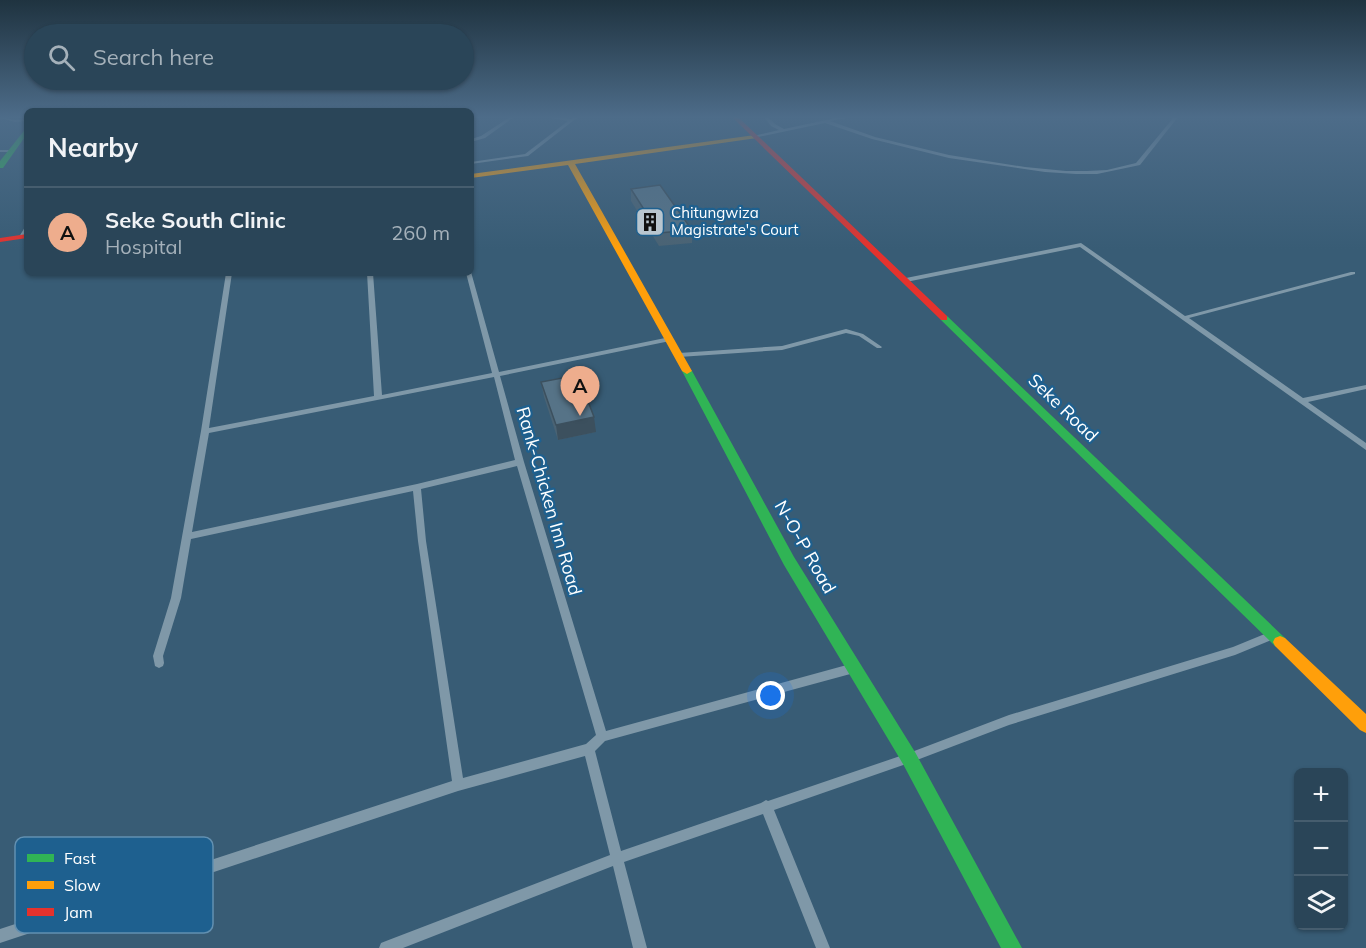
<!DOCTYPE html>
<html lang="en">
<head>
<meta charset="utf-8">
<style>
  :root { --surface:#2a4558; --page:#364f61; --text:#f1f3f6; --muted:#a5b1ba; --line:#465d6e; --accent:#eead8d }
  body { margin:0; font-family:Mulish,sans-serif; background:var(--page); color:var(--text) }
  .controls { position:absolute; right:18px; bottom:18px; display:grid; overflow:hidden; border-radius:9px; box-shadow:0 2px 4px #0004 }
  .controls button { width:54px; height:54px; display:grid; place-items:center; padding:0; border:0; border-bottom:2px solid var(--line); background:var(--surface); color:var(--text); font:30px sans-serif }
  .you { position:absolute; left:771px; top:696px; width:21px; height:21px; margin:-15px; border:4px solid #fff; border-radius:50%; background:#1a73e8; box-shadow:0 0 0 9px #1a73e833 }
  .badge { display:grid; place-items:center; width:39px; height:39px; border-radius:50%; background:var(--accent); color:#111; font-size:20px; font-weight:700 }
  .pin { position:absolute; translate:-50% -50px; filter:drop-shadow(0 2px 3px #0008) }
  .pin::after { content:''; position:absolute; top:32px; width:21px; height:18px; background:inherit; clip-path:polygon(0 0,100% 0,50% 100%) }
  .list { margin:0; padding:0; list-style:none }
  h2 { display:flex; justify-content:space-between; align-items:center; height:78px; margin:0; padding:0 24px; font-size:26px }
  h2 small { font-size:20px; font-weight:400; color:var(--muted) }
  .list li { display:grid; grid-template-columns:39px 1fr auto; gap:18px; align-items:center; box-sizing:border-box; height:90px; padding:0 24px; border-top:2px solid var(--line) }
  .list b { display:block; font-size:22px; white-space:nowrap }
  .list p { margin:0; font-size:20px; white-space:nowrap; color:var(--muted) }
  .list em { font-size:20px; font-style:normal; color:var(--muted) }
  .icon { flex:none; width:33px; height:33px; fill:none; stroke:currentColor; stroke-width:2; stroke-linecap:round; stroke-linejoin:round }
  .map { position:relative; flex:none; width:1366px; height:948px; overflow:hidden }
  .search { position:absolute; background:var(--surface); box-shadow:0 2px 4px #0004; left:24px; top:24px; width:450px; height:66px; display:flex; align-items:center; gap:15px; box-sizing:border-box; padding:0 21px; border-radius:33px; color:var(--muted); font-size:22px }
  .panel { position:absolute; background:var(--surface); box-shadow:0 2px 4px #0004; left:24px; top:108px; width:450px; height:168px; border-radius:9px }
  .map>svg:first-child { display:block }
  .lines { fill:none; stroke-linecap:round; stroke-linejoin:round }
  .street { fill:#7f98a8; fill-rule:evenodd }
  .fast { fill:#30b455; fill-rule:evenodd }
  .slow { fill:#ff9f0a; fill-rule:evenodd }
  .jam { fill:#e5322d; fill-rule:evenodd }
  .wall { fill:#4a6374 }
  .shaded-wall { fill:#3c505e }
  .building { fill:#567387; stroke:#3c505e; stroke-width:1.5 }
  .labels { text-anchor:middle; stroke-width:4.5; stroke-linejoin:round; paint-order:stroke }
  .far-poi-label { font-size:15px; fill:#fff; stroke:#1e608f; text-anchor:start }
  .street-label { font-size:18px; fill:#fff; stroke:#1e608f }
  .key { fill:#1e608f; stroke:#6290b1; stroke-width:1.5 }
  .key-label { font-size:16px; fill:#fff }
</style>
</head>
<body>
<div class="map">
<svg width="1366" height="948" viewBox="0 0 1366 948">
  <rect width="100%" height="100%" fill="#385c75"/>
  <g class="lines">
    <!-- street -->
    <path class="street" d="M 0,117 L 15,120 L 27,119 L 27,121 L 15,122 L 0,118 Z
      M 510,117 L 514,117 L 485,138 L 471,142 L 471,139 L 481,136 Z
      M 546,117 L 571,119 L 574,117 L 578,117 L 528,156 L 471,164 L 471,162 L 525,154 L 568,121 Z
      M 764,117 L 768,117 L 775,124 L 784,129 L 840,117 L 846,117 L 846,118 L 830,121 L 875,137 L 949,155 L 1025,167 L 1066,171 L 1087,171 L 1107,170 L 1136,163 L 1174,117 L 1178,117 L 1140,165 L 1097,174 L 1076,174 L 1045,172 L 949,158 L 872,139 L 825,123 L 753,138 L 753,136 L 779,130 L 771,126 Z
      M 0,150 L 12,150 L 14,151 L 12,152 L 0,152 Z
      M 27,226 L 27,233 L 25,237 L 20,238 L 19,237 L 25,227 Z
      M 1081,243 L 1185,316 L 1351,272 L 1355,272 L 1355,274 L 1189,318 L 1303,398 L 1366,385 L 1366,389 L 1308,402 L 1366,443 L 1366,450 L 1080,247 L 906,282 L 903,280 L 906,278 Z
      M 471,272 L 499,372 L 670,337 L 673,339 L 670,341 L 500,376 L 524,462 L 606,731 L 854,663 L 858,665 L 859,668 L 858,671 L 854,673 L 605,741 L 595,751 L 621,851 L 761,803 L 766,800 L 768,801 L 909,753 L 1009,715 L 1233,647 L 1272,631 L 1276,632 L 1277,635 L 1276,638 L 1235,655 L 1009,725 L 909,763 L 774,810 L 830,948 L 816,948 L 763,814 L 624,862 L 647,948 L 633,948 L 613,866 L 403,948 L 379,948 L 381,943 L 386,941 L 610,855 L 585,756 L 458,791 L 0,943 L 0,929 L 452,781 L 418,541 L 413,491 L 191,539 L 181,598 L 163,656 L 164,663 L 163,666 L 159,668 L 155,666 L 153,656 L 171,598 L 201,431 L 226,273 L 232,273 L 209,428 L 374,396 L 367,273 L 373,273 L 382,395 L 492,373 L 466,273 L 471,273 ZM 494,377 L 515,460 L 417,484 L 192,532 L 209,433 ZM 517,466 L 596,735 L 586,744 L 463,778 L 426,541 L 421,489 Z
      M 846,329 L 863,334 L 882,347 L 881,348 L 877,348 L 859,336 L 846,333 L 782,350 L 679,357 L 676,355 L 679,353 L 782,346 Z"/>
    <!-- fast -->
    <path class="fast" d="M 27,127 L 27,134 L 3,168 L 0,168 L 0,161 Z
      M 944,315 L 947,316 L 1285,638 L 1287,642 L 1285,646 L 1280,648 L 1275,646 L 941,320 L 941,316 Z
      M 687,368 L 692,371 L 794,557 L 915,752 L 1022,948 L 1001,948 L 903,764 L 784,565 L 682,371 Z"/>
    <!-- slow -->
    <path class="slow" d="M 755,135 L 757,136 L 757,138 L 575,164 L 692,371 L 687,374 L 682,371 L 568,165 L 471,178 L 471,174 Z
      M 1280,636 L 1285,638 L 1366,714 L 1366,733 L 1360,730 L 1275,646 L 1273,642 L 1275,638 Z"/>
    <!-- jam -->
    <path class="jam" d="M 732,117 L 738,117 L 947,316 L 947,320 L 941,320 Z
      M 27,234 L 27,238 L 0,242 L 0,238 Z"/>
  </g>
  <!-- wall -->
  <path class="wall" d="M 631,189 L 692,230 L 692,243 L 659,246 L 631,201 Z
    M 541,382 L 596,432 L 558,440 L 544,397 Z"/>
  <!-- shaded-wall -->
  <path class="shaded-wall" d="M 594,417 L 596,432 L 558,440 L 556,425 Z"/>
  <!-- building -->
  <path class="building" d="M 660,185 L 692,230 L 659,233 L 631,189 Z
    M 578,375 L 594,417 L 556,425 L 541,382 Z"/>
  <!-- sky -->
  <linearGradient id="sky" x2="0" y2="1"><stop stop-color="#1f3340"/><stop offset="0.47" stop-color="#4d6c89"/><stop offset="1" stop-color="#4d6c89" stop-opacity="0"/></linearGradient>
  <rect width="1366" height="249" fill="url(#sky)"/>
  <!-- icons -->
  <defs>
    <g id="building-square" transform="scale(1.5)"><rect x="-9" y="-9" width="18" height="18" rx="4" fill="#b9c6cf" stroke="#1e608f"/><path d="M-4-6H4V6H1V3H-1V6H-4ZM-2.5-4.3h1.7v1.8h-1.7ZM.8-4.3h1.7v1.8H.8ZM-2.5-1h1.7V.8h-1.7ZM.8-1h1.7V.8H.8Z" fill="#111"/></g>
  </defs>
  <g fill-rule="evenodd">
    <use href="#building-square" x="650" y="222"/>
  </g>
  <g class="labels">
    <!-- far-poi labels -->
    <g class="far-poi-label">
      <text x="671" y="218">Chitungwiza<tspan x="671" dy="17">Magistrate's Court</tspan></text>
    </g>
    <!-- street labels -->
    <g class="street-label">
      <text transform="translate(1063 408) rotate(44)" y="6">Seke Road</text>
      <text transform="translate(549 501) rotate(74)" y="6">Rank-Chicken Inn Road</text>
      <text transform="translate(805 547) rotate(60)" y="6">N-O-P Road</text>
    </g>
  </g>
  <!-- legend -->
  <rect x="15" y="837" width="198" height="96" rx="9" class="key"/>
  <rect x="27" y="854" width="27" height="8" fill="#30b455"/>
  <rect x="27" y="881" width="27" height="8" fill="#ff9f0a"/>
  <rect x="27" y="908" width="27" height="8" fill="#e5322d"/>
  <g class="key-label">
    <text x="64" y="864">Fast</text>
    <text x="64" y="891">Slow</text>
    <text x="64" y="918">Jam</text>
  </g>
</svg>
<div class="controls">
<button>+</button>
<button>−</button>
<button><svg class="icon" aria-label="layers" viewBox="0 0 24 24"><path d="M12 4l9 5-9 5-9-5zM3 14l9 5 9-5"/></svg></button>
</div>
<div class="you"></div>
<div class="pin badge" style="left:580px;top:416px">A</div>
<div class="search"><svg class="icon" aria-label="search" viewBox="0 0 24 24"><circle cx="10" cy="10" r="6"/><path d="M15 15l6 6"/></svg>Search here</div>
<section class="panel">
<h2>Nearby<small></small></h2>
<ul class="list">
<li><span class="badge">A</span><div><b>Seke South Clinic</b><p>Hospital</p></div><em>260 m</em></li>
</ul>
</section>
</div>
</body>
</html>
